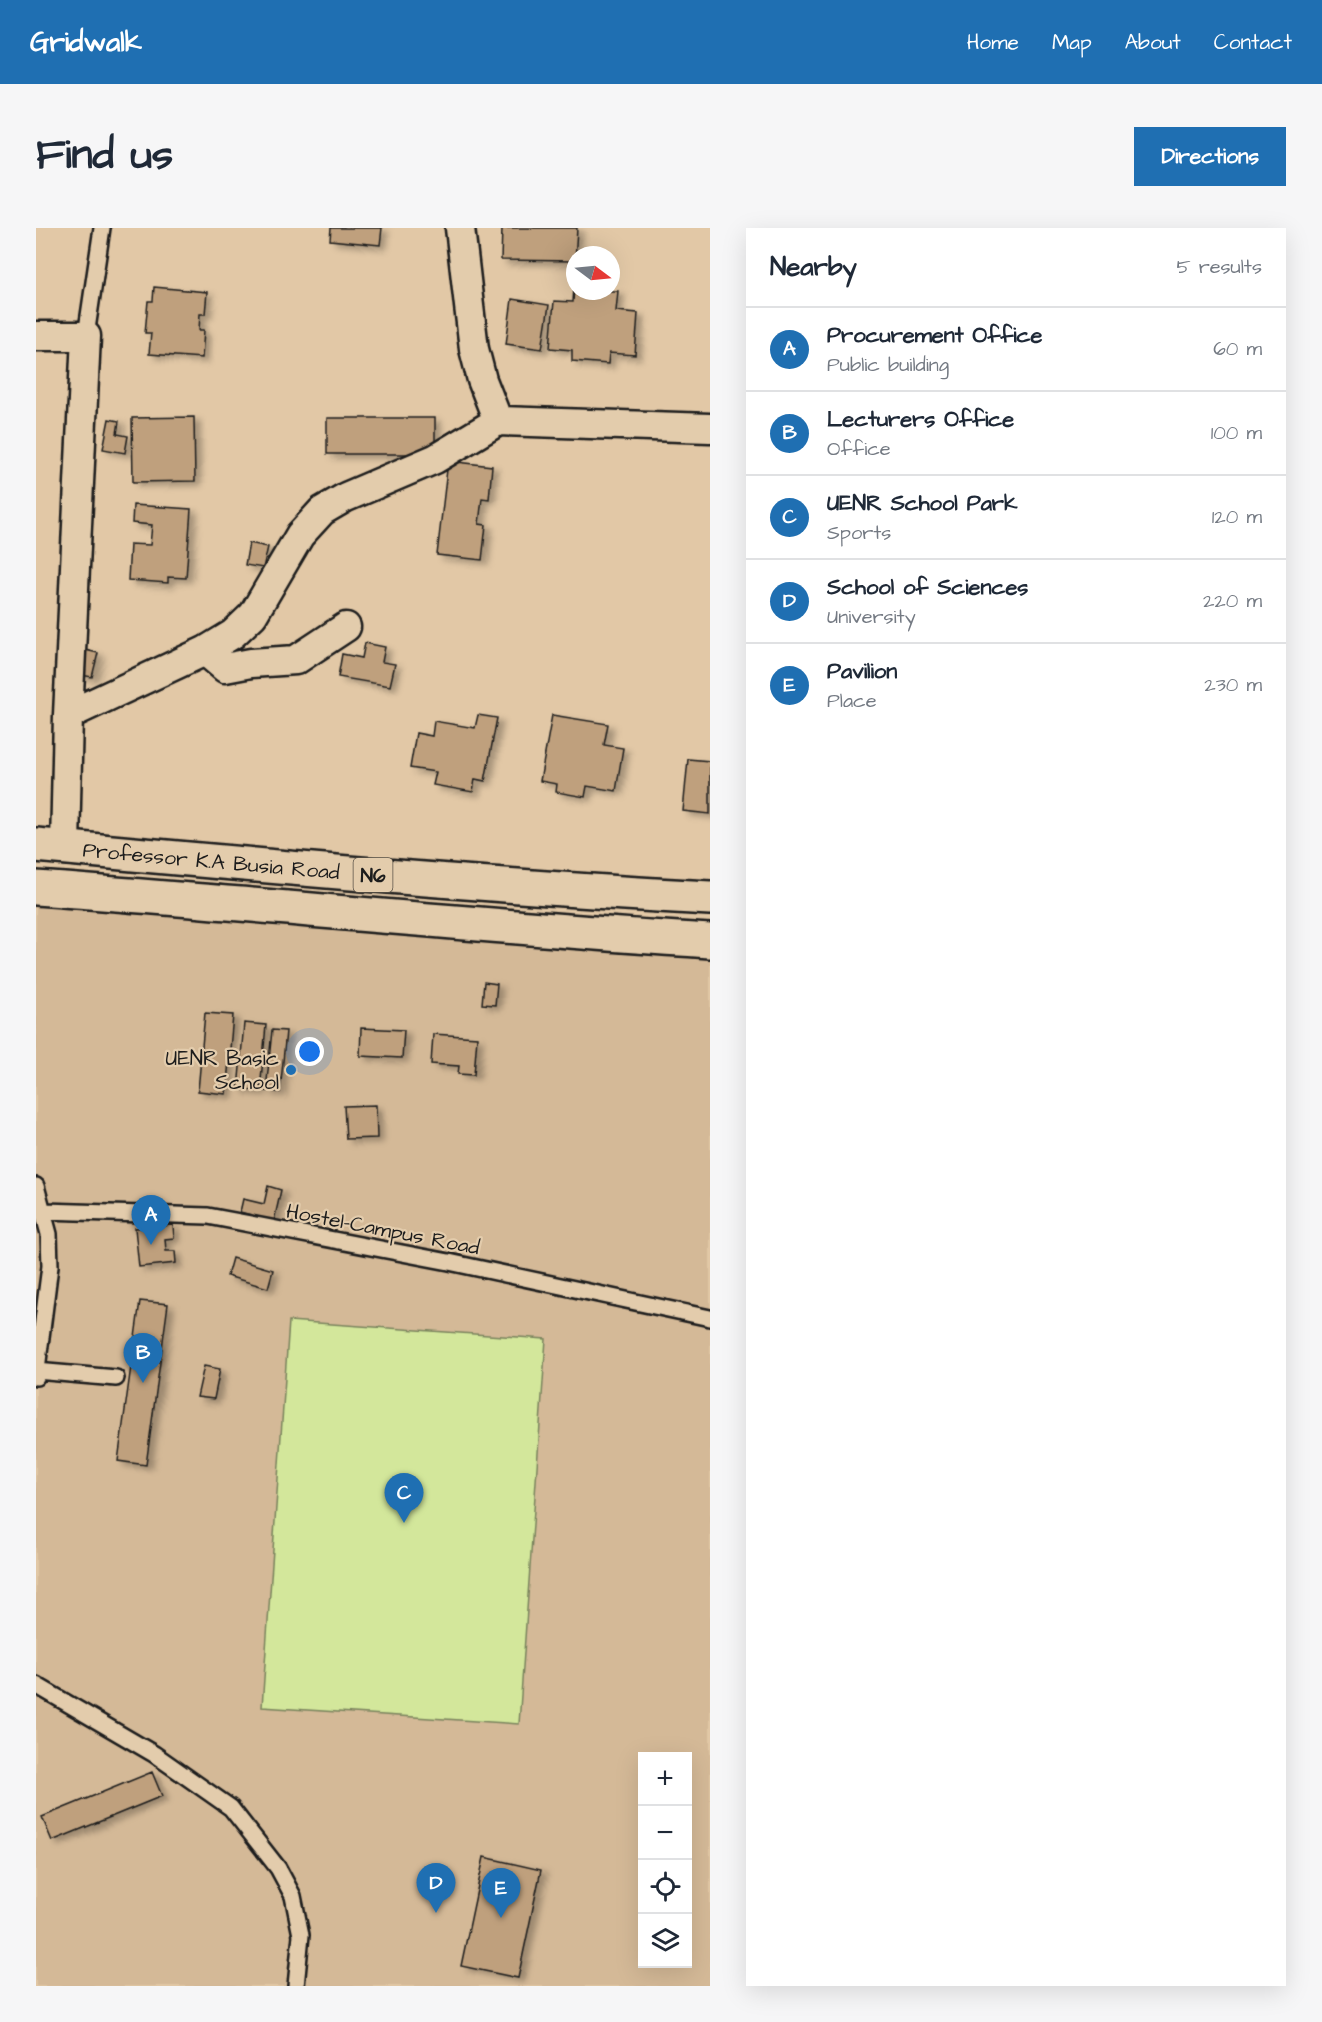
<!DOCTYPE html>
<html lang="en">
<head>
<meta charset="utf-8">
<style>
  :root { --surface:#fff; --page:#f6f6f7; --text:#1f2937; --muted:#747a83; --line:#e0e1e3; --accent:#1f6fb2 }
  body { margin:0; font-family:"Architects Daughter",sans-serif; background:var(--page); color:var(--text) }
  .controls { position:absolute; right:18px; bottom:18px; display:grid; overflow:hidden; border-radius:0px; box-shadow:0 6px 24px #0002 }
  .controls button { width:54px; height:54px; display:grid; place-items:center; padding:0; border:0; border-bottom:2px solid var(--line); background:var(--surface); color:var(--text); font:30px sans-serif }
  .compass { position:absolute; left:530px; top:18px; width:54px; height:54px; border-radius:50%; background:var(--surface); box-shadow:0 6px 24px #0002; rotate:106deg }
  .you { position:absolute; left:274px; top:824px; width:21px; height:21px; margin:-15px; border:4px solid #fff; border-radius:50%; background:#1a73e8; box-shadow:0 0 0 9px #1a73e833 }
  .badge { display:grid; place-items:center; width:39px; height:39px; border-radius:50%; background:var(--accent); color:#fff; font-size:20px; font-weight:700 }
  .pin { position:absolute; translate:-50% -50px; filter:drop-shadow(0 2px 3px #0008) }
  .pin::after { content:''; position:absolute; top:32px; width:21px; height:18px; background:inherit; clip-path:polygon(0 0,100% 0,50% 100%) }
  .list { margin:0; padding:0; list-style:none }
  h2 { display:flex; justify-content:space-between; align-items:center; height:78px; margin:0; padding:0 24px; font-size:26px }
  h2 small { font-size:20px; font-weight:400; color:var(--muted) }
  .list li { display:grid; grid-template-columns:39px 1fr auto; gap:18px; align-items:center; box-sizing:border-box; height:84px; padding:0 24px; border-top:2px solid var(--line) }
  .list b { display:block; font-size:22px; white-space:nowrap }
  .list p { margin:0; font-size:20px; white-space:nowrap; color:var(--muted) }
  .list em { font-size:20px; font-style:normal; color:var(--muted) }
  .icon { flex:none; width:33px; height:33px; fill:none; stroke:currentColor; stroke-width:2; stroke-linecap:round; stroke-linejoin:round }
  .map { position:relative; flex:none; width:674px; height:1758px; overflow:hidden; border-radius:0px }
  header { display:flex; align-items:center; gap:36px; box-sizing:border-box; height:84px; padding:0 30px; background:var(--accent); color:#fff }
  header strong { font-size:28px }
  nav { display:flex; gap:33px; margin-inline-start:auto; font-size:21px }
  .intro { display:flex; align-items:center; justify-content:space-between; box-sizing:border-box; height:144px; padding:0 36px }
  h1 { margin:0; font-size:42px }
  .button { padding:15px 27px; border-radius:0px; background:var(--accent); color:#fff; font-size:21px; font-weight:700 }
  main { display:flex; gap:36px; padding:0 36px }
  aside { flex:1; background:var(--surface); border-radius:0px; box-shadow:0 6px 24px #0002 }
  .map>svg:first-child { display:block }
  .built { fill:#d4b997; fill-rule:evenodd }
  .green { fill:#d3e79b; stroke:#78825c; stroke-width:1.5 }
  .building { fill:#bfa07d; stroke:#1c1c1c; stroke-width:1.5; filter:url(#shadow) }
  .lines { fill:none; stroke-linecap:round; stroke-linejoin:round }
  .service-casing { stroke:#1c1c1c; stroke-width:20 }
  .minor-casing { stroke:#1c1c1c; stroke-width:33 }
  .primary-casing { stroke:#1c1c1c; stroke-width:38 }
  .service { stroke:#e3ccac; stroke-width:15 }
  .minor { stroke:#e3ccac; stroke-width:28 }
  .primary { stroke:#e3ccac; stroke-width:33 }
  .poi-dot { fill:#1f6fb2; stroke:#e3ccac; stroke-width:2 }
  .labels { text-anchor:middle; stroke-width:4.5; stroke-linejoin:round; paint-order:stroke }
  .shield { fill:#e3ccac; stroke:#585147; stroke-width:1.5 }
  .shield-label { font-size:20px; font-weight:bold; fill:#1c1c1c }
  .street-label { font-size:21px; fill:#1c1c1c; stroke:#e3ccac }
  .poi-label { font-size:21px; fill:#1c1c1c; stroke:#e3ccac; text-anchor:end }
</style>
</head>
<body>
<header>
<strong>Gridwalk</strong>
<nav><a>Home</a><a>Map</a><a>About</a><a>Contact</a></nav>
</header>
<div class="intro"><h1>Find us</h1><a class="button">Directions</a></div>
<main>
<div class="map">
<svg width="674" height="1758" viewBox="0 0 674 1758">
  <defs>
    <filter id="shadow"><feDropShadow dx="6" dy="4" stdDeviation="3" flood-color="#0004"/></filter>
  </defs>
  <rect width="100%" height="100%" fill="#e2c8a6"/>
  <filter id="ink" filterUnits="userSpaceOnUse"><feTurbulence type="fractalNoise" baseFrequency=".0167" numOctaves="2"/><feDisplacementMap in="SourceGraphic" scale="12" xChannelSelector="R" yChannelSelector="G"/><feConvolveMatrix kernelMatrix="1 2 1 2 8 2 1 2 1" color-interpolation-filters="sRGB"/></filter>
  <g filter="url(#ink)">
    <!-- built -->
    <path class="built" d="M 0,667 L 674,713 L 674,1758 L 0,1758 ZM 606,1528 L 652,1528 L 652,1736 L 606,1736 Z"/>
    <!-- green -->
    <path class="green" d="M 253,1093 L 510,1111 L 483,1496 L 226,1479 Z"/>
    <!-- building -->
    <path class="building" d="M 295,0 L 346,0 L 344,17 L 294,12 Z
      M 466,0 L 541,0 L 539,33 L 465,32 Z
      M 118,59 L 171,64 L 169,86 L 164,86 L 163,102 L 168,102 L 166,130 L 113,126 L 115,105 L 109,105 L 112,73 L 117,73 Z
      M 538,59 L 539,63 L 582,63 L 580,83 L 602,85 L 599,127 L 573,125 L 572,136 L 536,133 L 536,122 L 514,120 L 518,73 L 537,74 Z
      M 476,71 L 513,77 L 506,121 L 470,116 Z
      M 158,189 L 159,253 L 97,254 L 96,190 Z
      M 291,190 L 399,190 L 399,226 L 291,226 Z
      M 73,191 L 83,193 L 81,206 L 92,208 L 89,225 L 67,221 Z
      M 412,233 L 456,238 L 453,271 L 446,270 L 443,296 L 450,297 L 446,332 L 401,327 Z
      M 97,277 L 155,281 L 150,350 L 132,349 L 132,355 L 92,352 L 94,316 L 114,317 L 116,297 L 96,295 Z
      M 213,315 L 232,319 L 227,340 L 209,337 Z
      M 329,415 L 349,419 L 346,434 L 359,436 L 354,458 L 302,449 L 306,426 L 326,430 Z
      M 45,421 L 62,425 L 56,449 L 39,446 Z
      M 442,487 L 461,490 L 449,553 L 439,551 L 437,564 L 397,557 L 400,544 L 374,540 L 380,505 L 396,508 L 398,493 L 439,500 Z
      M 516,487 L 572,496 L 568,517 L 587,520 L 580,563 L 551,558 L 549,569 L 520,564 L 521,556 L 504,553 Z
      M 652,531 L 674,533 L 674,586 L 647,583 Z
      M 448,754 L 461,756 L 459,777 L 446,776 Z
      M 169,785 L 197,787 L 190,866 L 162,863 Z
      M 208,795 L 230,797 L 224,863 L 202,861 Z
      M 325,800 L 368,802 L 366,830 L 324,828 Z
      M 236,802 L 250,803 L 244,864 L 230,863 Z
      M 397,806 L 441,809 L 438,847 L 422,846 L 423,838 L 395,836 Z
      M 340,877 L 341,910 L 310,911 L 308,878 Z
      M 232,958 L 245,962 L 238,993 L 204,984 L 207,971 L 228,976 Z
      M 137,997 L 138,1010 L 129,1011 L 130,1023 L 139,1023 L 140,1035 L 103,1039 L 99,1000 Z
      M 196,1030 L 237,1042 L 232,1060 L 191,1048 Z
      M 104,1073 L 132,1076 L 110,1237 L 82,1233 Z
      M 168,1138 L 184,1141 L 178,1171 L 161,1169 Z
      M 116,1544 L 126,1568 L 16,1613 L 6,1589 Z
      M 448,1629 L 505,1642 L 482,1750 L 425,1738 Z"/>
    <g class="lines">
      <!-- service casing -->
      <g class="service-casing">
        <path id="service" d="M 50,108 L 66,0
          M 0,958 L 13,1006 L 14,1038 L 0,1149
          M 8,983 L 172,988 L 413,1034 L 674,1090
          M 0,1143 L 80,1150
          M 0,1457 L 118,1526 L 195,1580 L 242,1640 L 257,1668 L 265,1707 L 260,1758"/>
      </g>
      <!-- minor casing -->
      <g class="minor-casing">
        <path id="minor" d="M 424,0 L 438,121 L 446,152 L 462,193 L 674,200
          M 0,108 L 50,108 L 32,487 L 29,619
          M 169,423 L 189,440 L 215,435 L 260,432 L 310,399
          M 32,487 L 169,423 L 197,406 L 217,387 L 264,307 L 286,283 L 310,269 L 399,231 L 462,193"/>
      </g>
      <!-- primary casing -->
      <g class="primary-casing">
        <g id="primary">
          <path id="s1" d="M 0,617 C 224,638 449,658 674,670"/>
          <path d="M 0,660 C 225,676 449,699 674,713"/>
        </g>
      </g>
      <!-- service -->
      <use href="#service" class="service"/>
      <!-- minor -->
      <use href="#minor" class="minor"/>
      <!-- primary -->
      <use href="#primary" class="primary"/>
    </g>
  </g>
  <!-- markers -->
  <circle class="poi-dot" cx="255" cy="842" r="6"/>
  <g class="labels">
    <!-- shield labels -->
    <rect class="shield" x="317.5" y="630" width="39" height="34" rx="4.5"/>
    <g class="shield-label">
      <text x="337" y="654">N6</text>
    </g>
    <!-- street labels -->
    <g class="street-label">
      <text dy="7" stroke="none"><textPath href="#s1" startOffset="176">Professor K.A Busia Road</textPath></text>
      <text transform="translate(347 1001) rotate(11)" y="7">Hostel-Campus Road</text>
    </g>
    <!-- poi labels -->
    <g class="poi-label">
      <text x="243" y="837">UENR Basic<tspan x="243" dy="24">School</tspan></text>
    </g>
  </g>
</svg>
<div class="controls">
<button>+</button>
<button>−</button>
<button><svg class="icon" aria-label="locate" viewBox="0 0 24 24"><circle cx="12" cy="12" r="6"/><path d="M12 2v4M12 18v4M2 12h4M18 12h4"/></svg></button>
<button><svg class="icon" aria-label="layers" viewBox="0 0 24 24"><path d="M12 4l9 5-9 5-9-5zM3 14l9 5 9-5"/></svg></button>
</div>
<svg class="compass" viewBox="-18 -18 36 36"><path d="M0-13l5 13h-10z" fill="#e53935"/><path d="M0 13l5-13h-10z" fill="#747a83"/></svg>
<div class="you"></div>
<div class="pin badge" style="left:115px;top:1017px">A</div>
<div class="pin badge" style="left:107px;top:1155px">B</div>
<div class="pin badge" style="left:368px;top:1295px">C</div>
<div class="pin badge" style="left:400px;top:1685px">D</div>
<div class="pin badge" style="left:465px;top:1690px">E</div>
</div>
<aside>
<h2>Nearby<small>5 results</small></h2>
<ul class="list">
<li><span class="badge">A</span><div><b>Procurement Office</b><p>Public building</p></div><em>60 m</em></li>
<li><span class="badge">B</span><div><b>Lecturers Office</b><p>Office</p></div><em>100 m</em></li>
<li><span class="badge">C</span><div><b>UENR School Park</b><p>Sports</p></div><em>120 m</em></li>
<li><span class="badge">D</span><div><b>School of Sciences</b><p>University</p></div><em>220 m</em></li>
<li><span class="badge">E</span><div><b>Pavilion</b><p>Place</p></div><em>230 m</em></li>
</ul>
</aside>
</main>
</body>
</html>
